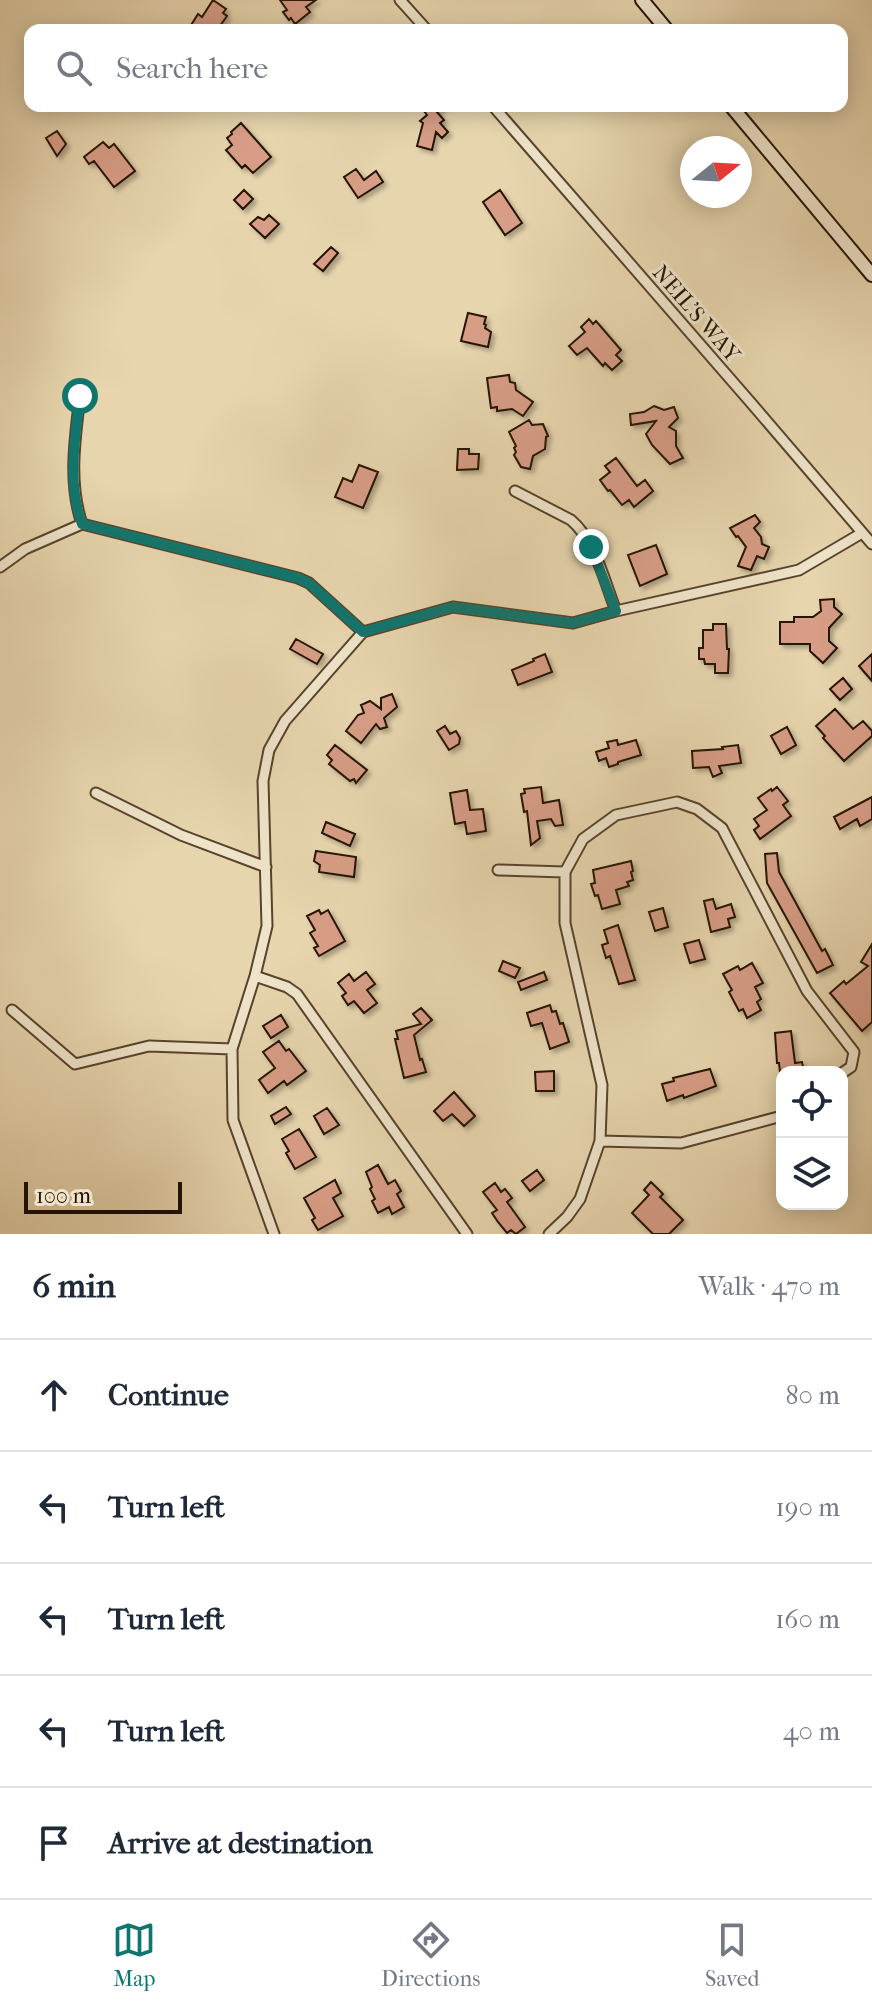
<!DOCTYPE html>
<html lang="en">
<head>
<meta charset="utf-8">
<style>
  :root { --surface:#fff; --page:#f6f6f7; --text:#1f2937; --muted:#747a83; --line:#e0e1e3; --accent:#0f766e }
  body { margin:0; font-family:"IM FELL French Canon",serif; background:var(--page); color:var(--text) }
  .controls { position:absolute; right:24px; bottom:24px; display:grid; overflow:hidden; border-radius:16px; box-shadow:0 4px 20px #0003 }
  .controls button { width:72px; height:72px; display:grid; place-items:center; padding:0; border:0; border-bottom:2px solid var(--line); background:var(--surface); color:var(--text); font:40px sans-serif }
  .compass { position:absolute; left:680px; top:136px; width:72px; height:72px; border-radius:50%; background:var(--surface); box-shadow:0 4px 20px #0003; rotate:72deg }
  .scale { position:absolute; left:24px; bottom:20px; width:158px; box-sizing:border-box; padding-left:8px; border:4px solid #261301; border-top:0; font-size:22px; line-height:28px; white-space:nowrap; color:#261301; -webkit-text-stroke:6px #efe4ca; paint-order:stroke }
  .stop { position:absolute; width:24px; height:24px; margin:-18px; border:6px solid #0f766e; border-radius:50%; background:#fff }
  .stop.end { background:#0f766e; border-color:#fff; box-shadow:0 2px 8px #0008 }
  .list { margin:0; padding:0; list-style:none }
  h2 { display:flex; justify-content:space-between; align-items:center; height:104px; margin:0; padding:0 32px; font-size:34px }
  h2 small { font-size:26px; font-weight:400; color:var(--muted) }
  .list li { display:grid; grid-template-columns:52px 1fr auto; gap:24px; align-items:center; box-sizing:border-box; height:112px; padding:0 32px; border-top:2px solid var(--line) }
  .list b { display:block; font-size:30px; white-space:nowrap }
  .list em { font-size:26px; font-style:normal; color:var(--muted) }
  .icon { flex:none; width:44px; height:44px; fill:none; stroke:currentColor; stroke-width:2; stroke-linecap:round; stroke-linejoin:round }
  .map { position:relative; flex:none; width:872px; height:1234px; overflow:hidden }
  .search { position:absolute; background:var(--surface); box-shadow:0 4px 20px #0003; left:24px; right:24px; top:24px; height:88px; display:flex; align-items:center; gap:20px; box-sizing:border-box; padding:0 28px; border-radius:16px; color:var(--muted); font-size:30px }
  .sheet { height:664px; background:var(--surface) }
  nav { display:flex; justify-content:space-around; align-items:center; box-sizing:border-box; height:112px; border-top:2px solid var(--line); background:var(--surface); font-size:22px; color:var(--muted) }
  nav a { display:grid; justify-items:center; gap:4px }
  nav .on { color:var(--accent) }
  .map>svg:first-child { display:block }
  .building { fill:#d79d86; stroke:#261301; stroke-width:2; filter:url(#shadow) }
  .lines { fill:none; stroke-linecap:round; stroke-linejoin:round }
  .street-casing { stroke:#56442c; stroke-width:13 }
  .secondary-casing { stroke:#261301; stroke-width:16 }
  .street { stroke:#efe4ca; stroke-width:9 }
  .secondary { stroke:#efe4ca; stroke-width:12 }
  .route { stroke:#0f766e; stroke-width:10 }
  .labels { text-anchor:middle; stroke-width:6; stroke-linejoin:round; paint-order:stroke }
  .street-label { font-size:22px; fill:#261301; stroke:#efe4ca }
</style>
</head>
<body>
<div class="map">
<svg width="872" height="1234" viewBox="0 0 872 1234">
  <defs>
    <filter id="shadow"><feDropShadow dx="3.5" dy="3.5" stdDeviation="2" flood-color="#0004"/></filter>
  </defs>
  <rect width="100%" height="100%" fill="#e7d5ae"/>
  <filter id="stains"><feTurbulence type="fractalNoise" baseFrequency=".0025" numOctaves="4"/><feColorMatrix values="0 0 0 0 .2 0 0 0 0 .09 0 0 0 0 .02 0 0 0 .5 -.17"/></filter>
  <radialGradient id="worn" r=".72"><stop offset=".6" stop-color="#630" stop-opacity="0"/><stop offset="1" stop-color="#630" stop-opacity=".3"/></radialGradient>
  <!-- building -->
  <path class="building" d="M 213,0 L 226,9 L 223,13 L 227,16 L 217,30 L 188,30 L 198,14 L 202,17 Z
    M 280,0 L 316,0 L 306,7 L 310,12 L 295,24 L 291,18 L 289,20 L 283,12 L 287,10 Z
    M 429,106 L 444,106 L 437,112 L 444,120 L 440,123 L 448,132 L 442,138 L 436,132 L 432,150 L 417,146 L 423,123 L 420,121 L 427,115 L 424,111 Z
    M 241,123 L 271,157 L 253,173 L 245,165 L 242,168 L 226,150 L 232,145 L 227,138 L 232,134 L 231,132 Z
    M 57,131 L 66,144 L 57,156 L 46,138 Z
    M 103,142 L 109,148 L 114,144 L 135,171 L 114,187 L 94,161 L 89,164 L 84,157 Z
    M 356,169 L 364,180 L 376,171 L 383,182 L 358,198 L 344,177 Z
    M 244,190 L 253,199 L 243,209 L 234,200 Z
    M 500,190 L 522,223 L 505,235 L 483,202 Z
    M 269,215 L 279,224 L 265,238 L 250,224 L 258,217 L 264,220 Z
    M 331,247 L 338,253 L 323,271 L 314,264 Z
    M 468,313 L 486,317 L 484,324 L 486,325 L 485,328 L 491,332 L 488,347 L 461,341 Z
    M 589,319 L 593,324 L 596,321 L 621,350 L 616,355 L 622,361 L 612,370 L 605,363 L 603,366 L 587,348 L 577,355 L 569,346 L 585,332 L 581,327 Z
    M 509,375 L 510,382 L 515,383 L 516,390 L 533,402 L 523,416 L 512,409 L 497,411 L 497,407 L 491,408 L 487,378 Z
    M 654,406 L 664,410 L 674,407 L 678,418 L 669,427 L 676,431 L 676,446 L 683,458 L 670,464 L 652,445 L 646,434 L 656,421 L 631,425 L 630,414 L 644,412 Z
    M 529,420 L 532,425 L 543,424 L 548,436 L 546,437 L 545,449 L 533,456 L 530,469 L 521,467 L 514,455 L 516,452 L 514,448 L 516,446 L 509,432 Z
    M 458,449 L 469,449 L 469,454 L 479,454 L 478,469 L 457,470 Z
    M 616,458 L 637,486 L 645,480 L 653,491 L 634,507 L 629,500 L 622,505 L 610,490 L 608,491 L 600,480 L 610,472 L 605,466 Z
    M 359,465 L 378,472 L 363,508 L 335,497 L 343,478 L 352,482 Z
    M 755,515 L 760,522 L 754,528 L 761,537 L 762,544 L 769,547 L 764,559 L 757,556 L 751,570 L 738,566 L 746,547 L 738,536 L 736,537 L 730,528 Z
    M 656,545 L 667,574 L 640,586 L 628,555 Z
    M 834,599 L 834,607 L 842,614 L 829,628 L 829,641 L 837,648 L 823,663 L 810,651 L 810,644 L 780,644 L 780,622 L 794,622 L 794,617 L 813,617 L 821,611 L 820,600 Z
    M 713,624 L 726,624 L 727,649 L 729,649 L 728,673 L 715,673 L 715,664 L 705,664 L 704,659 L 699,659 L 699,648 L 703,648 L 703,630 L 713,630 Z
    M 296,639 L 323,654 L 317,664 L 290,649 Z
    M 545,654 L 552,672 L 518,685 L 512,670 L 534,661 L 533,659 Z
    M 872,654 L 872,681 L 859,666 Z
    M 843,678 L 852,689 L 840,700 L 830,689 Z
    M 392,694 L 397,707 L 384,718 L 387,727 L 380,729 L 376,724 L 361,743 L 346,731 L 358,715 L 364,713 L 361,705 L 370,701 L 381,709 L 381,698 Z
    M 835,709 L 853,729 L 863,721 L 872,731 L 872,736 L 844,761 L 823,738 L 825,736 L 816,726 Z
    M 445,726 L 450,734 L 456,731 L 460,738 L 459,744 L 449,750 L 437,731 Z
    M 787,727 L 796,745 L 781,754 L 771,736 Z
    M 617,740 L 618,745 L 636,740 L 641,755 L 618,762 L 618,764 L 609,767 L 606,758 L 599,761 L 596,752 L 609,748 L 607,742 Z
    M 335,745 L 367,770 L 356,783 L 354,779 L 350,781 L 329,764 L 332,760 L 327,755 Z
    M 738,745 L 741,763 L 719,766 L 722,773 L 713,777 L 709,767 L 693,768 L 692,751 L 723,749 L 722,747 Z
    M 541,787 L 543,803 L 559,800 L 563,825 L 555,826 L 551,819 L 537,821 L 540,838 L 531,845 L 527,811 L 524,812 L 521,794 L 525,793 L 524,789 Z
    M 777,787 L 788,801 L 783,805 L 791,816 L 760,839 L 754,830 L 759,826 L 754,819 L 767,810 L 758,798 L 771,789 L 772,791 Z
    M 467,790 L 470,810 L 483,809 L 486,831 L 467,834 L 465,822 L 455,824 L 450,793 Z
    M 872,797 L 872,819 L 860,826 L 857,819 L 840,829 L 834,817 Z
    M 326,822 L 355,834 L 350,846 L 322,833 Z
    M 316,851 L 356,857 L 354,877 L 319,872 L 320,865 L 314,861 Z
    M 777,853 L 779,872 L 822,951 L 825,949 L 833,965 L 817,973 L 767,883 L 765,854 Z
    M 631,861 L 633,871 L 631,872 L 633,880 L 627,882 L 629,886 L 616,890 L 620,904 L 602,909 L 598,895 L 595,896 L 591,884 L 595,883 L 593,870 Z
    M 713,899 L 716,909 L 731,904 L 735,917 L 728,919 L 730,927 L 711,932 L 704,901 Z
    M 663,908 L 668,927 L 655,931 L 649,912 Z
    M 319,910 L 321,914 L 328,910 L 345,941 L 319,956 L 314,948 L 318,946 L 310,933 L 315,930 L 307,916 Z
    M 618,925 L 635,980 L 619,984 L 610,956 L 606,958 L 602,945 L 608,943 L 604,930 Z
    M 699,940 L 705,959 L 690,963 L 684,944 Z
    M 872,944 L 872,1022 L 862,1031 L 830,993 L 844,981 L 846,984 L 868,966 L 861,962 Z
    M 503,961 L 520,968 L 515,978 L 499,971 Z
    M 752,963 L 763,983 L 755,987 L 761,999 L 757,1002 L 761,1010 L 747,1018 L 743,1009 L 739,1011 L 729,992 L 732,990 L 723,974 L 738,966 L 740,970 Z
    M 366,972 L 375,984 L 367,990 L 377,1003 L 364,1013 L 354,1001 L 348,1005 L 342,996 L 346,993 L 338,983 L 349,974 L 354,981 Z
    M 544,972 L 547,980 L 521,990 L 518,982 Z
    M 550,1005 L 552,1012 L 556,1011 L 560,1024 L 563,1023 L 569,1042 L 550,1049 L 542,1023 L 531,1026 L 527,1013 Z
    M 421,1008 L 432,1020 L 414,1035 L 420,1060 L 422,1059 L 426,1072 L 404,1078 L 395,1039 L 398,1039 L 396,1031 L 421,1024 L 413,1014 Z
    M 281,1015 L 288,1027 L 271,1038 L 263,1026 Z
    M 791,1031 L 795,1063 L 802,1062 L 804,1071 L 780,1072 L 779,1063 L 777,1063 L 775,1033 Z
    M 279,1041 L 286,1051 L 289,1049 L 306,1071 L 287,1085 L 284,1081 L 268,1093 L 259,1080 L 275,1068 L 263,1052 Z
    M 710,1069 L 716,1086 L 684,1098 L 683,1095 L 667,1101 L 662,1084 L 674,1081 L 673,1078 Z
    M 554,1071 L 554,1091 L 536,1091 L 535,1072 Z
    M 454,1092 L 475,1116 L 464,1126 L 452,1114 L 443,1121 L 434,1111 Z
    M 286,1107 L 291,1114 L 275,1124 L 271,1116 Z
    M 327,1108 L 339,1125 L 324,1134 L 314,1116 Z
    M 299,1129 L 316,1157 L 295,1169 L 286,1153 L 289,1151 L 282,1139 Z
    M 378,1165 L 388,1184 L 395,1180 L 401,1191 L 397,1194 L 404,1207 L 392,1214 L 389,1207 L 378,1213 L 372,1201 L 375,1199 L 370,1189 L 372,1187 L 366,1172 Z
    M 537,1170 L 544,1180 L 530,1191 L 522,1181 Z
    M 335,1180 L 341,1193 L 333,1198 L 343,1216 L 318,1230 L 312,1220 L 315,1218 L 304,1198 Z
    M 651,1182 L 663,1194 L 660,1197 L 683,1220 L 669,1234 L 653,1234 L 632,1213 L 649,1195 L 644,1190 Z
    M 495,1183 L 501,1192 L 505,1189 L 512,1198 L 507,1202 L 525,1227 L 516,1234 L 511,1230 L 507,1233 L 498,1222 L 492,1213 L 497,1210 L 483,1192 Z"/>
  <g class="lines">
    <!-- street casing -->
    <g class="street-casing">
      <path id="street" d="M 400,0 L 427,30
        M 493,106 L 752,404 L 872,544
        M 80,396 C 75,439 68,482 82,524
        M 515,491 L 571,520 C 595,540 605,583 616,611
        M 0,567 L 25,549 L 82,524 L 298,578 L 309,583 L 363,632
        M 96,793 L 181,835 L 266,867
        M 498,870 L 565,872
        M 255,976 L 287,987 L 297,994 L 467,1234
        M 12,1010 L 75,1064 L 149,1046 L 232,1049
        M 600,1141 L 681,1143 L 782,1116
        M 274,1234 L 233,1120 L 232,1049 L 255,976 L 267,926 L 263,781 L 269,750 L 285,721 L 363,632 L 453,607 L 573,623 L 616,611 L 799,570 L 862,533
        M 549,1234 L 567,1217 L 580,1199 L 600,1141 L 602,1085 L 565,923 L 565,872 L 583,839 L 616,815 L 677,802 L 697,809 L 722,828 L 807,991 L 854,1052 L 851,1067 L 842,1073"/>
    </g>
    <!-- secondary casing -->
    <g class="secondary-casing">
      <path id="secondary" d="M 642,0 L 667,30
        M 731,106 L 872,275"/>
    </g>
    <!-- street -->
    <use href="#street" class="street"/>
    <!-- secondary -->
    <use href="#secondary" class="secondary"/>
  </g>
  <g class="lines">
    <!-- route -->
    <path class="route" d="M 80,396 C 75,439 67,482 82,524 L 298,578 L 309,583 L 363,632 L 453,607 L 573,623 L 616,611 L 591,547"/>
  </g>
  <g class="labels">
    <!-- street labels -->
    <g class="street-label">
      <text transform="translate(697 313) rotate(49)" y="8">NEIL'S WAY</text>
    </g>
  </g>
  <rect width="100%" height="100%" filter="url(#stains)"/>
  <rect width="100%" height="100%" fill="url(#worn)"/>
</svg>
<div class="controls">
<button><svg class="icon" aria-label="locate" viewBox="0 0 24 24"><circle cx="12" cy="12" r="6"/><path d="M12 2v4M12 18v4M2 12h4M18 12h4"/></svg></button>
<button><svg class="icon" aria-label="layers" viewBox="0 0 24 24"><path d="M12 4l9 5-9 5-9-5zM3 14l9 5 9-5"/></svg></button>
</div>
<svg class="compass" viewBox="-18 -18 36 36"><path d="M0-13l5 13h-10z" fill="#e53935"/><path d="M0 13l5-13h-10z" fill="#747a83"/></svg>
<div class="scale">100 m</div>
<div class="stop" style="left:80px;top:396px"></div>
<div class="stop end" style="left:591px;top:547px"></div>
<div class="search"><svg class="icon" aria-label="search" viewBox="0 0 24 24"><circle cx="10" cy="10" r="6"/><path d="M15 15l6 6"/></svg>Search here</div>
</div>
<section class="sheet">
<h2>6 min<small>Walk · 470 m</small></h2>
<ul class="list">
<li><svg class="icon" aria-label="ahead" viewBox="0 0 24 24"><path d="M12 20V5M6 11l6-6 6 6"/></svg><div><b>Continue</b></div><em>80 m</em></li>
<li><svg class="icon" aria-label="left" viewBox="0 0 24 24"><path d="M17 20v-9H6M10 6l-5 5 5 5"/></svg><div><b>Turn left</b></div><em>190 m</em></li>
<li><svg class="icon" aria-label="left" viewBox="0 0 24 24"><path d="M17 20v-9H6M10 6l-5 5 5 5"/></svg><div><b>Turn left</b></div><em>160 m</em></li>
<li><svg class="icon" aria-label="left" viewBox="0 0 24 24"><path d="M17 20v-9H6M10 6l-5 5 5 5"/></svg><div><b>Turn left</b></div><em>40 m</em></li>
<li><svg class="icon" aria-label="arrive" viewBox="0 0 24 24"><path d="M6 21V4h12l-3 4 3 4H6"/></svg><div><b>Arrive at destination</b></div></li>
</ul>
</section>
<nav>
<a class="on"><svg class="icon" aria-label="map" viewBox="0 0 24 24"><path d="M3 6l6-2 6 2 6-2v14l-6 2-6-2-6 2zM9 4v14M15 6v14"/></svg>Map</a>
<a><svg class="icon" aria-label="directions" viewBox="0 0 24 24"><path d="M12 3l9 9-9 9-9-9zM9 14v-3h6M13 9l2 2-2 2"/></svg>Directions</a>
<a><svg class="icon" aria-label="saved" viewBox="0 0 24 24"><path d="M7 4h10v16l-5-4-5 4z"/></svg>Saved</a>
</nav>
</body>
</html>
